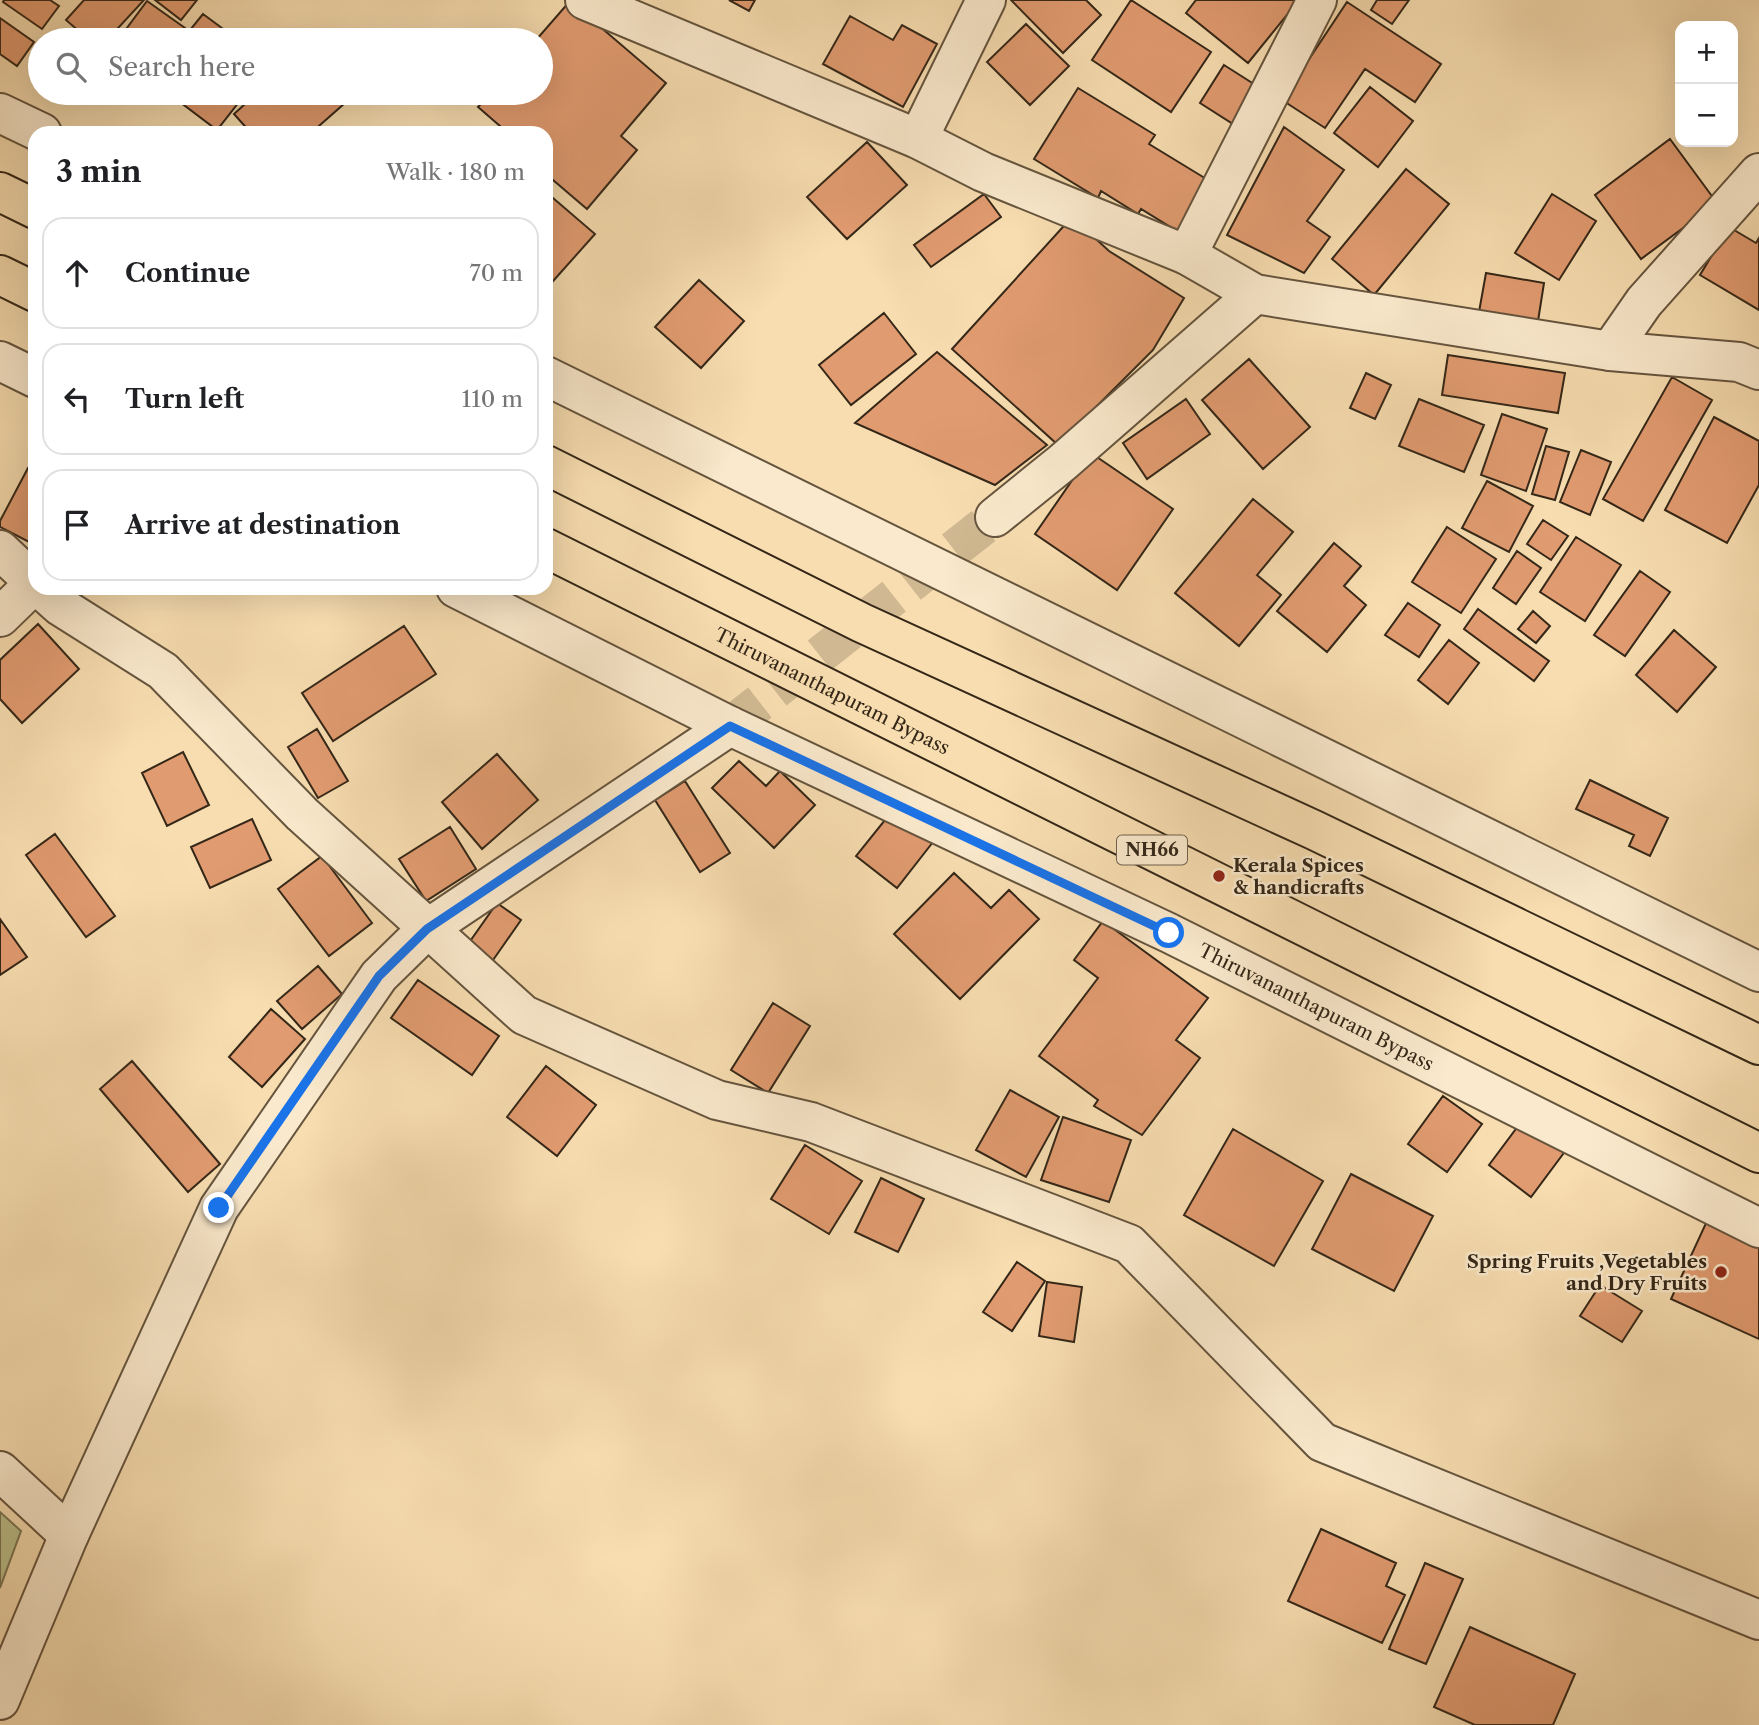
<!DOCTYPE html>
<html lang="en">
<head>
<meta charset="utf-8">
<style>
  :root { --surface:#fff; --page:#f6f6f6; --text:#202124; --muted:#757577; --line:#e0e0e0 }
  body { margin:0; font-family:"Libre Caslon Text",serif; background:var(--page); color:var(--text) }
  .controls { position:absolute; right:21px; top:21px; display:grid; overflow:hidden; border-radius:14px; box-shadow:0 7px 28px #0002 }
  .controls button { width:63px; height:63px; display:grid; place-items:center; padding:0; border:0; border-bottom:2px solid var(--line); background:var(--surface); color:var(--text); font:35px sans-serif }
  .stop { position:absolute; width:21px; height:21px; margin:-16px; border:5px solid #1a73e8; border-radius:50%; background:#fff }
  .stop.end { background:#1a73e8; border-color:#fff; box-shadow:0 2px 7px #0008 }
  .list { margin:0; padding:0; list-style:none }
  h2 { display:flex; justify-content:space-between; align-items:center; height:91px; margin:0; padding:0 28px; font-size:30px }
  h2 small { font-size:23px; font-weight:400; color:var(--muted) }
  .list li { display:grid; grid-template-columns:46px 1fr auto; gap:21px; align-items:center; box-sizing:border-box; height:112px; margin:0 14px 14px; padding:0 14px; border:2px solid var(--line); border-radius:21px }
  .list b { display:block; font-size:26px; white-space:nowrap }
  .list em { font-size:23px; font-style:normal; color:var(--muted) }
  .icon { flex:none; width:38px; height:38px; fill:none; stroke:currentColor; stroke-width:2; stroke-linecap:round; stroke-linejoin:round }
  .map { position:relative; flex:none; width:1759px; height:1725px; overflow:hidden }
  .search { position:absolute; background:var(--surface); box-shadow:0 7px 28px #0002; left:28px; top:28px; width:525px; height:77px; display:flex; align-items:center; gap:18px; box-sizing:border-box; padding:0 24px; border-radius:38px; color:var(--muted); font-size:26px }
  .panel { position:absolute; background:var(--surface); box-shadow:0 7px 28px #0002; left:28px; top:126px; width:525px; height:469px; border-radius:21px }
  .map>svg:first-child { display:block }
  .green { fill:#bbc18c; stroke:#787452; stroke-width:2 }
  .building { fill:#e19b70; stroke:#342718; stroke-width:2 }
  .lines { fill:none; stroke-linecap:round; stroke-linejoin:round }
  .minor-tunnel { stroke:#d0b992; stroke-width:38; stroke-dasharray:38 19; stroke-linecap:butt }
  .minor-casing { stroke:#65543e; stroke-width:42 }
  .highway-casing { stroke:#342718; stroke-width:42 }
  .minor { stroke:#fae9cc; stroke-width:38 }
  .highway { stroke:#f7ddb0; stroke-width:38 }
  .route { stroke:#1a73e8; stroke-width:9 }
  .poi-dot { fill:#8f2418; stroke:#fae9cc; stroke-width:2.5 }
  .labels { text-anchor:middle; stroke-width:5; stroke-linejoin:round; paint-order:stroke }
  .shield { fill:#fae9cc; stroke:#6f614e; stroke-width:2 }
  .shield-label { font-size:18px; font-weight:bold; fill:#342718 }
  .street-label { font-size:19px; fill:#342718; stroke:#fae9cc }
  .poi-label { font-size:19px; font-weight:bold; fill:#342718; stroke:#fae9cc; text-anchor:start }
</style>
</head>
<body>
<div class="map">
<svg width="1759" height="1725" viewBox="0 0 1759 1725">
  <rect width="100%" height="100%" fill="#f7ddb0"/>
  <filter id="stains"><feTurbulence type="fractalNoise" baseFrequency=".00286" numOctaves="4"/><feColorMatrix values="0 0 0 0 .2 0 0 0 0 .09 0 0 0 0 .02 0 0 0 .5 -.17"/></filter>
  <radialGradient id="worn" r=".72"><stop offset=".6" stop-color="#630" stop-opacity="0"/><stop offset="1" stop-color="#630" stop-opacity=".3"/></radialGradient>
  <!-- green -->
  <path class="green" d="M 0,1512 L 21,1531 L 0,1588 Z"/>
  <!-- building -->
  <path class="building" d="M 4,0 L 50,0 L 59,6 L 42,29 L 3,2 Z
    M 84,0 L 144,0 L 107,40 L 89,40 L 66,20 Z
    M 155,0 L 197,0 L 181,20 Z
    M 729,0 L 755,0 L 749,11 Z
    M 1011,0 L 1086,0 L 1101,15 L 1063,53 Z
    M 1131,0 L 1211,52 L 1171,112 L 1092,60 Z
    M 1196,0 L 1299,0 L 1248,63 L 1186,13 Z
    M 1377,0 L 1409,0 L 1392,24 L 1371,10 Z
    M 147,1 L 185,28 L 177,40 L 118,40 Z
    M 570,1 L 666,83 L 621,136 L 637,150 L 587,209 L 546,174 L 546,133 L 508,133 L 478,107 L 491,93 L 541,93 L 541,40 L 536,40 Z
    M 1347,2 L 1441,64 L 1415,102 L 1365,69 L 1325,128 L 1282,100 Z
    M 203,14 L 238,40 L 182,40 Z
    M 850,16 L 893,40 L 902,25 L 937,44 L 903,107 L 823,64 Z
    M 0,18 L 34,42 L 17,66 L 0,54 Z
    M 1026,24 L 1069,66 L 1030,105 L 987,62 Z
    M 1224,65 L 1257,86 L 1233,124 L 1200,103 Z
    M 1370,87 L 1413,121 L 1378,167 L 1334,133 Z
    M 1078,88 L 1155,135 L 1149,144 L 1208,180 L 1177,231 L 1141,209 L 1138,214 L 1101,191 L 1098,198 L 1034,159 Z
    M 168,93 L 246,93 L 217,130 Z
    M 257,93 L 351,93 L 354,95 L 311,133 L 251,133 L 234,114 Z
    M 1284,127 L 1344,170 L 1307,221 L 1330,237 L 1304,273 L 1227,235 Z
    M 1670,139 L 1717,203 L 1641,259 L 1595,195 Z
    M 867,142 L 907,185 L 847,239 L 807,197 Z
    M 1406,169 L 1449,204 L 1374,295 L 1332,259 Z
    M 546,192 L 595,234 L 546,289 Z
    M 984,194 L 1001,217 L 931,267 L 914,245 Z
    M 1552,194 L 1596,221 L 1559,280 L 1515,253 Z
    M 1072,217 L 1109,251 L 1184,298 L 1153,350 L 1058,445 L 952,349 Z
    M 1729,227 L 1756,243 L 1759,238 L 1759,310 L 1700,275 Z
    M 1486,273 L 1544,283 L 1538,321 L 1479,312 Z
    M 699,280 L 744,321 L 701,368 L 655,327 Z
    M 884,313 L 916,354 L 851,405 L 819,365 Z
    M 937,352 L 1047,445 L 995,485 L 855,423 Z
    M 1448,355 L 1565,373 L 1558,413 L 1442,395 Z
    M 1249,359 L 1310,427 L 1263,469 L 1202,400 Z
    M 1366,373 L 1391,385 L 1375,419 L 1350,408 Z
    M 1672,377 L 1712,400 L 1643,521 L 1603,499 Z
    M 1186,399 L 1210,434 L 1147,479 L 1123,443 Z
    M 1419,399 L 1484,425 L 1464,472 L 1399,446 Z
    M 1502,414 L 1547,429 L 1526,491 L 1481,475 Z
    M 1714,417 L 1759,441 L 1759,485 L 1727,543 L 1665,510 Z
    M 1546,446 L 1569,452 L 1555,500 L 1532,494 Z
    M 1581,450 L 1611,462 L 1590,515 L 1560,502 Z
    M 1091,453 L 1173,509 L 1117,590 L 1035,534 Z
    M 28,468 L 35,472 L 35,545 L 0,527 L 0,521 Z
    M 1487,481 L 1533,506 L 1509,552 L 1462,528 Z
    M 1253,499 L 1293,532 L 1257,575 L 1281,595 L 1239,646 L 1175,593 Z
    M 1543,520 L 1568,536 L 1551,560 L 1527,544 Z
    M 1447,527 L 1496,559 L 1461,613 L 1412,582 Z
    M 1576,537 L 1621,565 L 1585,621 L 1540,592 Z
    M 1334,543 L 1361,566 L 1344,586 L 1366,605 L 1327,652 L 1277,611 Z
    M 1517,551 L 1541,568 L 1516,604 L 1493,588 Z
    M 1640,571 L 1670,592 L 1625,656 L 1594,635 Z
    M 1408,603 L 1440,625 L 1419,657 L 1385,635 Z
    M 1478,609 L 1549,661 L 1534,681 L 1464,629 Z
    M 1533,611 L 1550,626 L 1536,643 L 1518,629 Z
    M 38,624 L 79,669 L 22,723 L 0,699 L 0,660 Z
    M 404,626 L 436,674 L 333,741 L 302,693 Z
    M 1674,630 L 1716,667 L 1677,712 L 1636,675 Z
    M 1449,640 L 1479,663 L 1448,704 L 1418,680 Z
    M 317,729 L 348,781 L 318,798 L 288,747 Z
    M 183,752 L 209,805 L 167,826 L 142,773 Z
    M 497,754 L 538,800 L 482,849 L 442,802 Z
    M 739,761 L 766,786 L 780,771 L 815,805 L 774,848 L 712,788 Z
    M 1590,780 L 1668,818 L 1650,856 L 1629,846 L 1634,835 L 1576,809 Z
    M 685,781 L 730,853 L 700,872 L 655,800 Z
    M 893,810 L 933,842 L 897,888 L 856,856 Z
    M 252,819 L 271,860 L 210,888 L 191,847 Z
    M 450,827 L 476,869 L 426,901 L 399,859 Z
    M 55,834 L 115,916 L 86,937 L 26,855 Z
    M 322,856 L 372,923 L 329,956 L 278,889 Z
    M 954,873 L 991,908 L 1009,890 L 1039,919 L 960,999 L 894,934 Z
    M 497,903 L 521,920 L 491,963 L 466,947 Z
    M 0,919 L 27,957 L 0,975 Z
    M 1103,921 L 1208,998 L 1176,1040 L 1200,1058 L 1142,1135 L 1094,1106 L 1098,1100 L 1039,1056 L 1098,978 L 1074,960 Z
    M 318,966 L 342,994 L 302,1029 L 277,1001 Z
    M 418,980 L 499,1036 L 472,1075 L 391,1018 Z
    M 773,1003 L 810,1026 L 768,1093 L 731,1070 Z
    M 271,1009 L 305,1039 L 262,1087 L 229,1057 Z
    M 132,1061 L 220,1164 L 188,1192 L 100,1089 Z
    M 546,1066 L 596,1105 L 557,1156 L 507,1117 Z
    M 1010,1090 L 1059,1117 L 1026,1177 L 976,1150 Z
    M 1443,1096 L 1482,1124 L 1447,1172 L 1408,1144 Z
    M 1527,1114 L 1569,1146 L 1531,1197 L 1489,1165 Z
    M 1063,1117 L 1131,1140 L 1109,1202 L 1041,1180 Z
    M 1233,1129 L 1323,1181 L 1274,1266 L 1184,1215 Z
    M 805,1145 L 862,1181 L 829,1234 L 771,1199 Z
    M 1351,1174 L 1433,1216 L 1394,1291 L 1312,1249 Z
    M 881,1178 L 924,1199 L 898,1252 L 855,1232 Z
    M 1707,1221 L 1759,1245 L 1759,1339 L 1671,1299 Z
    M 1017,1262 L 1045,1281 L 1012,1331 L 983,1312 Z
    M 1047,1282 L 1082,1287 L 1074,1342 L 1039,1336 Z
    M 1600,1285 L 1642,1311 L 1622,1342 L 1580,1316 Z
    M 1321,1529 L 1396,1563 L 1386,1586 L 1405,1595 L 1382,1643 L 1288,1601 Z
    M 1425,1563 L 1463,1579 L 1426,1664 L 1389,1649 Z
    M 1470,1627 L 1575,1674 L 1553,1725 L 1475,1725 L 1434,1707 Z"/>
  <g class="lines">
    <!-- minor-tunnel -->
    <path class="minor-tunnel" d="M 730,726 L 995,517"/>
    <!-- minor casing -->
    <g class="minor-casing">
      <g id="minor">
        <path d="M 585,0 L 918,139 L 983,172 L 1187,255 L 1255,294 L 1610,351 L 1739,362 L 1759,370"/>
        <path d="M 0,113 L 42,133"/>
        <path d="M 918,139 L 986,0"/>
        <path d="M 1187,255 L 1317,0"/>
        <path d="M 1610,351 L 1644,302 L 1759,173"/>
        <path d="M 0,361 L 35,378"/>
        <path d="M 546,376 L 1759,972"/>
        <path d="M 995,517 L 1063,462 L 1255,294"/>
        <path d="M 0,550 L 35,583"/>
        <path d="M 40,588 L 60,606 L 163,671 L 302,814 L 524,1015 L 717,1100 L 811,1122 L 1129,1244 L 1322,1442 L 1759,1620"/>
        <path id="s1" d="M 456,588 L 730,726 L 1169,933 L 1759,1228"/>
        <path d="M 0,617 L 35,583"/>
        <path d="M 0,1471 L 69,1535"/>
        <path d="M 0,1700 L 69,1535 L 219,1208 L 379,976 L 427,929 L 730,726"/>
      </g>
    </g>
    <!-- highway casing -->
    <g class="highway-casing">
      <g id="highway">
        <path d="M 0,192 L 35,209"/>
        <path d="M 0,275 L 35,292"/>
        <path d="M 546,465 L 862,623 L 1314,830 L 1759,1045"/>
        <path id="s2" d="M 546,548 L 1759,1153"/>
      </g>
    </g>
    <!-- minor -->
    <use href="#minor" class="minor"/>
    <!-- highway -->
    <use href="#highway" class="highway"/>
  </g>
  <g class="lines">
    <!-- route -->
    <path class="route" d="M 219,1208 L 379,976 L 427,929 L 730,726 L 1169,933"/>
  </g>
  <!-- markers -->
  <g class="poi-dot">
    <circle cx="1219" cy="876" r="7"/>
    <circle cx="1721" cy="1272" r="7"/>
  </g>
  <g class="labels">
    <!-- shield labels -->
    <rect class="shield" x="1117" y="835.5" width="70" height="29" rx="5"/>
    <g class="shield-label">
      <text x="1152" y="856">NH66</text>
    </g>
    <!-- street labels -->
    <g class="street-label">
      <text dy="7" stroke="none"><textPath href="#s2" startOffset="320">Thiruvananthapuram Bypass</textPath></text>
      <text dy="7" stroke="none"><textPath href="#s1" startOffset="957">Thiruvananthapuram Bypass</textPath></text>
    </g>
    <!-- poi labels -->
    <g class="poi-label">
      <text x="1233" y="872">Kerala Spices<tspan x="1233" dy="22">&amp; handicrafts</tspan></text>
      <text x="1707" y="1268" text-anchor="end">Spring Fruits ,Vegetables<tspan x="1707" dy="22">and Dry Fruits</tspan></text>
    </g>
  </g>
  <rect width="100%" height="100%" filter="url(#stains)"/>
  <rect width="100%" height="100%" fill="url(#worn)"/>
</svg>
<div class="controls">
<button>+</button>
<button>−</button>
</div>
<div class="stop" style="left:1169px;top:933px"></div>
<div class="stop end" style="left:219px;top:1208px"></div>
<div class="search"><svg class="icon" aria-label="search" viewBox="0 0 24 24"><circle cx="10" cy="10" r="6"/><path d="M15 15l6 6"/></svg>Search here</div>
<section class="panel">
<h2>3 min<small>Walk · 180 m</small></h2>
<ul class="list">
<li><svg class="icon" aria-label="ahead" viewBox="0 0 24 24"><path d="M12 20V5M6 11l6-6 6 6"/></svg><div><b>Continue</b></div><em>70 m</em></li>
<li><svg class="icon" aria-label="left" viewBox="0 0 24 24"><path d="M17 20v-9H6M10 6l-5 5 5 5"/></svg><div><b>Turn left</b></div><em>110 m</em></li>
<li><svg class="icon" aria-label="arrive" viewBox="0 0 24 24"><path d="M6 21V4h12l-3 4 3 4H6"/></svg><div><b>Arrive at destination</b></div></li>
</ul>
</section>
</div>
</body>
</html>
